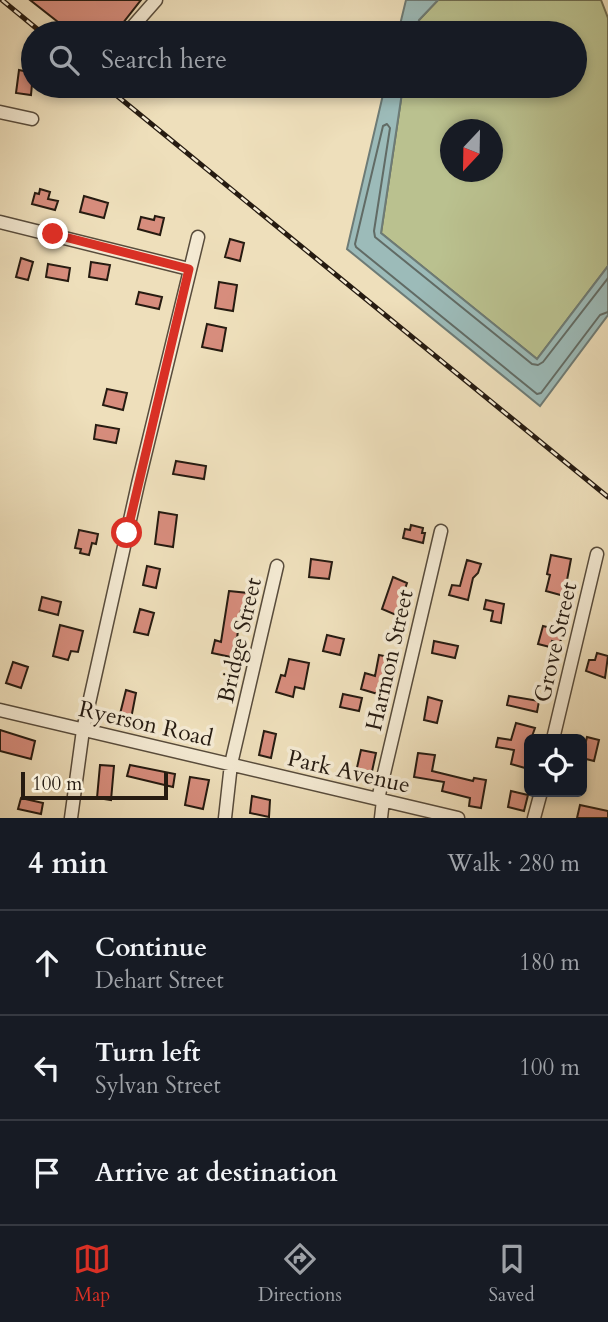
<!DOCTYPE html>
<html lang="en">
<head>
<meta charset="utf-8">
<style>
  :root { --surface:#171b24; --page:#242831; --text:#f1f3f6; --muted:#9ea1a6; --line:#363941; --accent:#d93025 }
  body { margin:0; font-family:Cardo,serif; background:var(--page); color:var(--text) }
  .controls { position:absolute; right:21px; bottom:21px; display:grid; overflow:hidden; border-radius:10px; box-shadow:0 4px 10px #0003 }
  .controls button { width:63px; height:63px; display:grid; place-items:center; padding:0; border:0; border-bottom:2px solid var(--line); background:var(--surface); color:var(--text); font:35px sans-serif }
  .compass { position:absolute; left:440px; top:119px; width:63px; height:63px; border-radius:50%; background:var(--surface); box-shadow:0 4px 10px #0003; rotate:202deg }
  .scale { position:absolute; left:21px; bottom:18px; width:147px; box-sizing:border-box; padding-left:7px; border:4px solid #261b11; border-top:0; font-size:19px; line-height:24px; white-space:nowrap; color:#261b11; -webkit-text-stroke:5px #f4ead3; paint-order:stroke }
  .stop { position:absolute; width:21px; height:21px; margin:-16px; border:5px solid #d93025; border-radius:50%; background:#fff }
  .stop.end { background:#d93025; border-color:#fff; box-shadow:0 2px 7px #0008 }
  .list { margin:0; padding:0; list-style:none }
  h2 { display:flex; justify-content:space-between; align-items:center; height:91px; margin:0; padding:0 28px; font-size:30px }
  h2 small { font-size:23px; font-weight:400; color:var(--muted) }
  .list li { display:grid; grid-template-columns:46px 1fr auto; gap:21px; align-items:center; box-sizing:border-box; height:105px; padding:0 28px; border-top:2px solid var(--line) }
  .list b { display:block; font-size:26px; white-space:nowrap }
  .list p { margin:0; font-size:23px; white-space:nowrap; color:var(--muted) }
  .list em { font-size:23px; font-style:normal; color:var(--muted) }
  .icon { flex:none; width:38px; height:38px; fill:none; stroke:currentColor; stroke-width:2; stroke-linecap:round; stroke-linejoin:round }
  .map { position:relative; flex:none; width:608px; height:818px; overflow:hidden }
  .search { position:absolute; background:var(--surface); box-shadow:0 4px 10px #0003; left:21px; right:21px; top:21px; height:77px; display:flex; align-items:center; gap:18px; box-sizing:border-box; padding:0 24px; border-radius:38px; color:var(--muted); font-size:26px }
  .sheet { height:406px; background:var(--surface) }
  nav { display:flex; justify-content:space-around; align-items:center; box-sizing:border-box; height:98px; border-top:2px solid var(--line); background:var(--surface); font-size:19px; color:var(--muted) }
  nav a { display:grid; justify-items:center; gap:4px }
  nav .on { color:var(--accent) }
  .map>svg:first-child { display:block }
  .green { fill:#bac18f; stroke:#706e50; stroke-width:2; fill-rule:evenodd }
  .water { fill:#9cbbb9; stroke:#6d7b76; stroke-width:2 }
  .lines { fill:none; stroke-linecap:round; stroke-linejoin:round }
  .shore { stroke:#616b65; stroke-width:2 }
  .building { fill:#d78d7d; stroke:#261b11; stroke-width:2 }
  .minor-casing { stroke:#584c3c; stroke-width:15 }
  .minor { stroke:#f4ead3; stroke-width:12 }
  .rail-casing { stroke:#261b11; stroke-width:5 }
  .rail { stroke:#f4ead3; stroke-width:2.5; stroke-dasharray:8; stroke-linecap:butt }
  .route { stroke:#d93025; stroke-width:9 }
  .labels { text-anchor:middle; stroke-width:7; stroke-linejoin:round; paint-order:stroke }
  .street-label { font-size:23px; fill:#261b11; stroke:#f4ead3 }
</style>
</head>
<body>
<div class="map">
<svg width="608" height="818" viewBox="0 0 608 818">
  <rect width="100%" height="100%" fill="#eedfbb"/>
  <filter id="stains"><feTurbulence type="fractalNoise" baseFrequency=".00286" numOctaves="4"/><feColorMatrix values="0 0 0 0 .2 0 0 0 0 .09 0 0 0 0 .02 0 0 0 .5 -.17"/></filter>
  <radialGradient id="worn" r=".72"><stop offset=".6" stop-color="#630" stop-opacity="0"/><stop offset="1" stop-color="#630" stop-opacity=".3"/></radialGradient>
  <!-- green -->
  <path class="green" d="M 438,0 L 601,0 L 608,18 L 608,266 L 537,359 L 381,233 L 403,86 L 575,86 L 575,33 L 416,33 L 419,20 ZM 450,130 L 492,130 L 492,172 L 450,172 Z"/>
  <!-- water -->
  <path class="water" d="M 406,0 L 438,0 L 419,20 L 416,33 L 398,33 Z
    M 385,86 L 403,86 L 381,233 L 537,359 L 608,266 L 608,315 L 540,406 L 347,249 Z"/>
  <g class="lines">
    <!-- shore -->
    <path class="shore" d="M 608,278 L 543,362 L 538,365 L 532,364 L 375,237 L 374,231 L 390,128 L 387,124 L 383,126 L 355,244 L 356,247 L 537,394 L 541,393 L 600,315 L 608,312"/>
  </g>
  <!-- building -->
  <path class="building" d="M 30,0 L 141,0 L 115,33 L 72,33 Z
    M 19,70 L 33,73 L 31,95 L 16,93 Z
    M 40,189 L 50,192 L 48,199 L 58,201 L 55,210 L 32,204 L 35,193 L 39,194 Z
    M 84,196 L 108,203 L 104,218 L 80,212 Z
    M 155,216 L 164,218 L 160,235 L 138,229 L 141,217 L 154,220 Z
    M 230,239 L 244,243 L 240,261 L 225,257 Z
    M 21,258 L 33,262 L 28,280 L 16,277 Z
    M 91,262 L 110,265 L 107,280 L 89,277 Z
    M 48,264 L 70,268 L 68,281 L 46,277 Z
    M 219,282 L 237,285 L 233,311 L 215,308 Z
    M 139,292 L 162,297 L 159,309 L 136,304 Z
    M 207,324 L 226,328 L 222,351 L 202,347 Z
    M 107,389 L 127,393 L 123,410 L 103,405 Z
    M 96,425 L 119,429 L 116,443 L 94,439 Z
    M 176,461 L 206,466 L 204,479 L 173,474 Z
    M 159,512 L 177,515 L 173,547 L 155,544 Z
    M 411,525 L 423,528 L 422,533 L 425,533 L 423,543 L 403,538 L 405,529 L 410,530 Z
    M 79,530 L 98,534 L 96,544 L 92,543 L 89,555 L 80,553 L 81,549 L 75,548 Z
    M 551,555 L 571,559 L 564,596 L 546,591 L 550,575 L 547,574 Z
    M 311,559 L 332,562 L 329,579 L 309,577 Z
    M 467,560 L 481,564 L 478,573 L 473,578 L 468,600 L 449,595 L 452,585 L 460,586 Z
    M 147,566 L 160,569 L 156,588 L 143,585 Z
    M 393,577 L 407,583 L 396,615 L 382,609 Z
    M 229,591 L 248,593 L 245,611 L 241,610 L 237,638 L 236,638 L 231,657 L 212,653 L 215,640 L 221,642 Z
    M 42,597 L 61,602 L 58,615 L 39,610 Z
    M 486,600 L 504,604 L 501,623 L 491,621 L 493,611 L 484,609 Z
    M 140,609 L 154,613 L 148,635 L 134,632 Z
    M 60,625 L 83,631 L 78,652 L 71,651 L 68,660 L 53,656 Z
    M 543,626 L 563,631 L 560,643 L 552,641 L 550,647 L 538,644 Z
    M 327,635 L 344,639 L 340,655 L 323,651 Z
    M 434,641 L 458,646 L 455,658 L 432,653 Z
    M 597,653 L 608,656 L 605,678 L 586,671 L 589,660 L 595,660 Z
    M 379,655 L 394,658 L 381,695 L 361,689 L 365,673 L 375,676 Z
    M 289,659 L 309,663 L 304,689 L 295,687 L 293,697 L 276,692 L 281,675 L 285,676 Z
    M 13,662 L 28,667 L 21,688 L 6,683 Z
    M 126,690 L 136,693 L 129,729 L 117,726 Z
    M 343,694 L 362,698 L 359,711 L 340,707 Z
    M 509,696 L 539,701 L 537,712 L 507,705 Z
    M 428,697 L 442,701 L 437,723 L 424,720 Z
    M 516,723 L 535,728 L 531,739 L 529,739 L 529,752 L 525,768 L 511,764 L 514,750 L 496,747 L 498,738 L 511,740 Z
    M 0,730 L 35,741 L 31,759 L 0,751 Z
    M 264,731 L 276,734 L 271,758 L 259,755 Z
    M 587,737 L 599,740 L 594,761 L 582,758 Z
    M 361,750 L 376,753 L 371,776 L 356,772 Z
    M 418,753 L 435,755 L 432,771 L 473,781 L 474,778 L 486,780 L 481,808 L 469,806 L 470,798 L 442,791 L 444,782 L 414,777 Z
    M 100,765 L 114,766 L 111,800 L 97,798 Z
    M 130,765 L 175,774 L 173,787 L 127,776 Z
    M 190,777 L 209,780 L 203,809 L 185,805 Z
    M 511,791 L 528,795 L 524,811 L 508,807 Z
    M 252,796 L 270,800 L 269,817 L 250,813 Z
    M 21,798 L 43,803 L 41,814 L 18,809 Z
    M 580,805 L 608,811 L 608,818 L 577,818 Z"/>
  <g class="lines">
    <!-- minor casing -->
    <g class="minor-casing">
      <path id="minor" d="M 127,33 L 156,0
        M 0,112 L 32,119
        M 0,222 L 189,269
        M 0,710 L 458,818
        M 553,739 L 597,554
        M 378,799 L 441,531
        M 71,818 L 83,730 L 138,484 L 198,237
        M 225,818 L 231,764 L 277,566
        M 381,818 L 383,800
        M 534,818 L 541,792"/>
    </g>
    <!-- minor -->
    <use href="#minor" class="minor"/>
    <!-- rail casing -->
    <g class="rail-casing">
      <path id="rail" d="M 2,0 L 42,33
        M 105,86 L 608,497"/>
    </g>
    <!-- rail -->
    <use href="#rail" class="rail"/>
  </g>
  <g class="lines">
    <!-- route -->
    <path class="route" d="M 53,234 L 189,269 L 127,533"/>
  </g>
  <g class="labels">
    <!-- street labels -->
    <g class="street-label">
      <text transform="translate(239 640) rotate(-77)" y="8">Bridge Street</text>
      <text transform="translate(555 642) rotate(-77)" y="8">Grove Street</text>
      <text transform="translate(389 660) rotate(-77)" y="8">Harmon Street</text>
      <text transform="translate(146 723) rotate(13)" y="8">Ryerson Road</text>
      <text transform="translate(349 771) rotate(13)" y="8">Park Avenue</text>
    </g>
  </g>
  <rect width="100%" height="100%" filter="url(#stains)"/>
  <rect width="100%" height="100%" fill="url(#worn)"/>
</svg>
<div class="controls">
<button><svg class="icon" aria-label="locate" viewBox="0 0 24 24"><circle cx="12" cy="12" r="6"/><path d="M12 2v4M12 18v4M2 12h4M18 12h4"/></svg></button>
</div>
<svg class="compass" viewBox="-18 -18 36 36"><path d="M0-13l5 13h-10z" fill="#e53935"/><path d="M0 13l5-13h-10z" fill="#9ea1a6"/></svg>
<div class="scale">100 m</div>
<div class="stop" style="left:127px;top:533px"></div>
<div class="stop end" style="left:53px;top:234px"></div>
<div class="search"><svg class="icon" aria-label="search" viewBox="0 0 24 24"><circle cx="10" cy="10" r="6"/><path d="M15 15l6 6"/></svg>Search here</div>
</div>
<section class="sheet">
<h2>4 min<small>Walk · 280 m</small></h2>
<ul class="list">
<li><svg class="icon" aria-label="ahead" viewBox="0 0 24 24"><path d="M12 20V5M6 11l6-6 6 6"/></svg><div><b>Continue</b><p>Dehart Street</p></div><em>180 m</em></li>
<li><svg class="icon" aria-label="left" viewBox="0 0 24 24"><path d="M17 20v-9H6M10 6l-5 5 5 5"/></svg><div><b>Turn left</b><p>Sylvan Street</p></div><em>100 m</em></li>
<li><svg class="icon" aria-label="arrive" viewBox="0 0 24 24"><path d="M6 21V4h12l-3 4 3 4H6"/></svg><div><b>Arrive at destination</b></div></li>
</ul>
</section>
<nav>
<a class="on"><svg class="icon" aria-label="map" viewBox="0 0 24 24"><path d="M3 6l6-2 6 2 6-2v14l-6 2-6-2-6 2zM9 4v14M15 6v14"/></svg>Map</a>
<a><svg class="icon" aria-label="directions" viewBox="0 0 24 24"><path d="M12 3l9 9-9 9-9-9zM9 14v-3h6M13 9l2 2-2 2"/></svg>Directions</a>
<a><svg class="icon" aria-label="saved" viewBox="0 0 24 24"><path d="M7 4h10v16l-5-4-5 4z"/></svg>Saved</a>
</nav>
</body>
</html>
